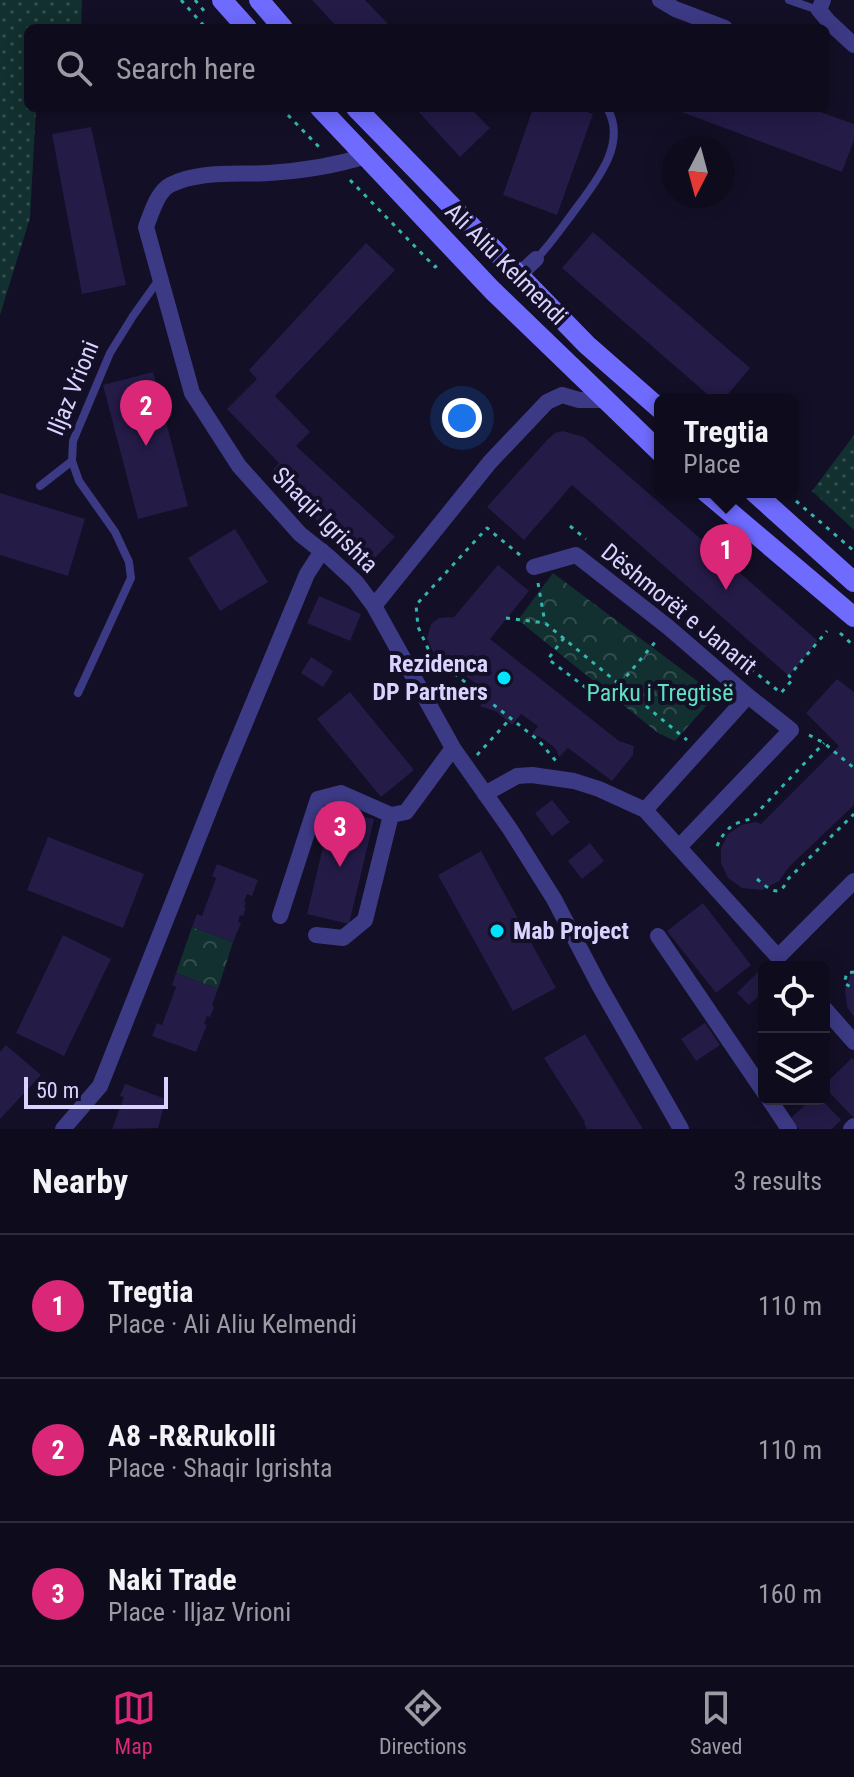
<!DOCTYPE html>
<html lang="en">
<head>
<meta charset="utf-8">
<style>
  :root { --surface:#0e0b1c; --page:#171425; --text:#f1f3f6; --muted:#9b9ba3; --line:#2e2b3b; --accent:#db2777 }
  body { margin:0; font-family:"Roboto Condensed",sans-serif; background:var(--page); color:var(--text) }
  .controls { position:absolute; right:24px; bottom:24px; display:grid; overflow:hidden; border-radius:12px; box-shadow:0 4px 20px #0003 }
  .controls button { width:72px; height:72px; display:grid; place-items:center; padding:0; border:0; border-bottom:2px solid var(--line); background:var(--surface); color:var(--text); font:40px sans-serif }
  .compass { position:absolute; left:662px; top:136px; width:72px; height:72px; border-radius:50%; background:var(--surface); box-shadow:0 4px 20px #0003; rotate:186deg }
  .scale { position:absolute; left:24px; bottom:20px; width:144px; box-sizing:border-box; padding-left:8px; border:4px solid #d9d4ff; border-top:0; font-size:22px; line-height:28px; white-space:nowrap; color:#d9d4ff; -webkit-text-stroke:6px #130f26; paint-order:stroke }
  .you { position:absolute; left:462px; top:418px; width:28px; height:28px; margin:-20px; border:6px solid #fff; border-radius:50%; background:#1a73e8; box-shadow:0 0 0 12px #1a73e833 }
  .badge { display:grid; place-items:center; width:52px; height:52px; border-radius:50%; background:var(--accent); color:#fff; font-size:26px; font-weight:700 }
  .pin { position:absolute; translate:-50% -66px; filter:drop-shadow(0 2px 4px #0008) }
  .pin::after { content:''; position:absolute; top:42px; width:28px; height:24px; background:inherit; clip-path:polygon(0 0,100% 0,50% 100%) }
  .popup { position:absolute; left:654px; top:394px; width:144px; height:104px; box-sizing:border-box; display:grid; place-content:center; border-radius:12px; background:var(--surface); filter:drop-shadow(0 2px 6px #0005); font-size:26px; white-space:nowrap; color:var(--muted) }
  .popup b { font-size:30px; color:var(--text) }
  .popup::after { content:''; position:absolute; left:50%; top:100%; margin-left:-16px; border:16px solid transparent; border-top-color:var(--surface) }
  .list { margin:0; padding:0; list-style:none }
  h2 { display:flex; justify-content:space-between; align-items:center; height:104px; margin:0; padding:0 32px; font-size:34px }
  h2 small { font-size:26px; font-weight:400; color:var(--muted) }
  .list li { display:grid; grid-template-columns:52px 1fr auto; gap:24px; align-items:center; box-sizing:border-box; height:144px; padding:0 32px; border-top:2px solid var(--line) }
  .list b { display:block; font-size:30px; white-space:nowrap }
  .list p { margin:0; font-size:26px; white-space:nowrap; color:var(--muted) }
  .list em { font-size:26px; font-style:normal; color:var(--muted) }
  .icon { flex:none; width:44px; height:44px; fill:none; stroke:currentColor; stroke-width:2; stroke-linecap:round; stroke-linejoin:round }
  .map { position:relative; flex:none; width:854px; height:1129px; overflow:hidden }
  .search { position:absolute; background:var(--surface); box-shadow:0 4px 20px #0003; left:24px; right:24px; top:24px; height:88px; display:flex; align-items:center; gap:20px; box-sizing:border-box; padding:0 28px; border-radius:12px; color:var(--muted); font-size:30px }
  .sheet { height:536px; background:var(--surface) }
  nav { display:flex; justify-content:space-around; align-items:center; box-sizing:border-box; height:112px; border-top:2px solid var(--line); background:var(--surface); font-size:22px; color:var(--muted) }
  nav a { display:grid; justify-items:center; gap:4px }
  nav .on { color:var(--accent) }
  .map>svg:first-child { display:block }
  .grass { fill:url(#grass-dots) }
  .forest { fill:url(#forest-crowns) }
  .building { fill:#241b47 }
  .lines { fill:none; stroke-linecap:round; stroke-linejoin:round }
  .path { stroke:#2fb8b0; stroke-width:3; stroke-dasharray:4 6; stroke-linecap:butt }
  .service { stroke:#3d3a85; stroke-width:8 }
  .minor { stroke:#3d3a85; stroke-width:16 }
  .secondary { stroke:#6f6bff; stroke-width:20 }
  .poi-dot { fill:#00e5ff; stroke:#130f26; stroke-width:3 }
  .labels { text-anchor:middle; stroke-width:8; stroke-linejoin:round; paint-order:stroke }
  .street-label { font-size:24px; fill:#d9d4ff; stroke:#130f26 }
  .poi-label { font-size:24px; font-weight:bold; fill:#d9d4ff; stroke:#130f26; text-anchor:end }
  .park-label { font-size:24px; fill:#5fe0c0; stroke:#130f26 }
</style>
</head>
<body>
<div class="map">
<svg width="854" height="1129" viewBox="0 0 854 1129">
  <defs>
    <pattern id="grass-dots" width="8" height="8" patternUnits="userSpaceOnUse" patternTransform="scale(2)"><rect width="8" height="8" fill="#12302f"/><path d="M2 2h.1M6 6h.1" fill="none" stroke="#344d4e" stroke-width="1.8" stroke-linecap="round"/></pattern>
    <pattern id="forest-crowns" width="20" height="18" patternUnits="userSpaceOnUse" patternTransform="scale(2)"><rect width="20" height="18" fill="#12302f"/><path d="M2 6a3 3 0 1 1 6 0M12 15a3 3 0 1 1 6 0" fill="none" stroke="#344d4e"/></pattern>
  </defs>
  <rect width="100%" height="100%" fill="#130f26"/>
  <!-- grass -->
  <path class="grass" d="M 0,0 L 82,0 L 81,28 L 28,28 L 28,108 L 36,108 L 30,218 L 0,315 Z
    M 854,435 L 854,530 L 812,491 Z"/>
  <!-- forest -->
  <path class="forest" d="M 553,573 L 716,695 L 675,741 L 658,733 L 518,620 Z
    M 192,927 L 233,942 L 218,989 L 176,973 Z"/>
  <!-- building -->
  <path class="building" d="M 312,0 L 365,0 L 392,28 L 338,28 Z
    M 415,108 L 470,108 L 490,128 L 460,157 Z
    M 533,108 L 576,108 L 593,114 L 557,215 L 503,195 Z
    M 671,108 L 809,108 L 854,124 L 854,140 L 842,172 Z
    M 91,127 L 126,285 L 82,294 L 52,134 Z
    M 722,165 L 733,173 L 722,188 Z
    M 593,232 L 750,368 L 723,400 L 714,400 L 562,268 Z
    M 366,243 L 395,270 L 275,396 L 310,432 L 296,446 L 395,537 L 365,568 L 270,474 L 279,463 L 227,409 L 257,379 L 249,370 Z
    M 153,372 L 188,506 L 138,519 L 103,385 Z
    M 563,431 L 584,437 L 818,641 L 789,676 L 572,485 L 524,540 L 487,507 L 548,439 L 555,433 Z
    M 0,493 L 85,519 L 68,576 L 0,555 Z
    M 235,529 L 268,582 L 220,611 L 188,558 Z
    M 498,565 L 529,591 L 490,639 L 619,741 L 634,746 L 633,755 L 612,781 L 568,748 L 559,757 L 556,749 L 545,740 L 538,736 L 530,737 L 538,726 L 521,714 L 512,725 L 497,712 L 480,706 L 489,693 L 433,652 L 427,638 L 431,624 L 439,618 L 454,617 Z
    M 319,596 L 361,614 L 350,641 L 307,623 Z
    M 311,657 L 333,671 L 323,687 L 301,673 Z
    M 837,679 L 854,692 L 854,805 L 789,867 L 779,881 L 762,890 L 742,888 L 728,878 L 721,863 L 721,848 L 728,834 L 741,825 L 756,822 L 761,824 L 839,746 L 806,713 Z
    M 350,692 L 414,770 L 381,797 L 317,719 Z
    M 552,800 L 570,822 L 552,836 L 535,813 Z
    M 332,809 L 374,819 L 349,924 L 307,914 Z
    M 48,837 L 144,874 L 123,928 L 27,890 Z
    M 590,843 L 604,861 L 582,879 L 568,861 Z
    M 481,851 L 556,988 L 513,1011 L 438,875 Z
    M 217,864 L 258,880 L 252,896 L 247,894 L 244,902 L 246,902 L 244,907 L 246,908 L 243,916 L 240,915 L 238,922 L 241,923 L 233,942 L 192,927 L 197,914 L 202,916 L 216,878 L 212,876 Z
    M 703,903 L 751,965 L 716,993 L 667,931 Z
    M 63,935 L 111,959 L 64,1056 L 16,1033 Z
    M 761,969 L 764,972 L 764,991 L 749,1005 L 737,993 Z
    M 854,970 L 854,1017 L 847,1007 L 845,990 L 851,973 Z
    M 176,973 L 218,989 L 212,1005 L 214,1006 L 213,1010 L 210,1017 L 207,1016 L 204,1024 L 207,1025 L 196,1052 L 152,1036 L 157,1023 L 162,1025 L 176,987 L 172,985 Z
    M 705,1023 L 720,1045 L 696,1061 L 681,1039 Z
    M 585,1034 L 643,1129 L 587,1129 L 584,1123 L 585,1122 L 544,1058 Z
    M 6,1045 L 41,1075 L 0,1119 L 0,1052 Z
    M 852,1058 L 854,1060 L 854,1118 L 824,1087 L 824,1085 Z
    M 125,1084 L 166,1099 L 158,1128 L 112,1129 L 124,1097 L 120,1096 Z
    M 811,1099 L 821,1099 L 841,1120 L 832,1129 L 799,1129 L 790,1119 Z"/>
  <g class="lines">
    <!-- path -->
    <path class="path" d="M 181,0 L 206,28
      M 195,0 L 205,12
      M 281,108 L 320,148
      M 350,180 L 435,267 L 440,263
      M 796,501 L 854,551
      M 570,526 L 586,539
      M 520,555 L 487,528 L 416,605 L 418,627 L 431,655 L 538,740 L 556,761
      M 538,583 L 545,623
      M 506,618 L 545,623 L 687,740
      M 696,625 L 781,693 L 793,679 L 789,676 L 827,631
      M 840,633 L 854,646
      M 564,638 L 548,659 L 593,693 L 589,697
      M 620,684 L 656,641
      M 809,735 L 824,743 L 854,768
      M 477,755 L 510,719
      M 717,846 C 725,829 732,823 751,819 L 824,743
      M 757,879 C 768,888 780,900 787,880 L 854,814
      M 854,972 L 847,973 L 844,983 L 854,989"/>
    <!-- service -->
    <path class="service" d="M 789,0 L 818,10
      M 536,259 C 550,245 560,230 572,214 C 593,185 629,145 607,108
      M 40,486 L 72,461
      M 78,693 L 131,578 L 129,562 L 115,532 L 79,481 L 72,461 L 73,441 L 110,353 L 133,316 L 160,278"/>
    <!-- minor -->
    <path class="minor" d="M 660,0 L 675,9 L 725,28
      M 823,0 L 819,10 L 829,22 L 854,45
      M 366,156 C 334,166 301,171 268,173 C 237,175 199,170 170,185 C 157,192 151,214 146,227 L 192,393 L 239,466 L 300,534 L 329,557 L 356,582 L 374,606 L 453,748 L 510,829 L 554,899 L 599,985 L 681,1129
      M 518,276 L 536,259
      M 534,567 L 576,555 L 668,627 L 748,696 L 791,730 L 679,847
      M 374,606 L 490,462 L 547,402 L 562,395 L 579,400 L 606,400
      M 748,696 L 645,810 L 778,957 L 854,881
      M 485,794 L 517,776 L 532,775 L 574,781 L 599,789 L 645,810
      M 280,916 L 318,799 L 341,793 L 391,815 L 406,812 L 453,748
      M 316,935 L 343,938 L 365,920 L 391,815
      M 658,936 L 764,1092
      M 824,1008 L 854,1042
      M 769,1099 L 789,1129
      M 63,1129 L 100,1086 L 222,778 L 307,574 L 322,551
      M 851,1129 L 854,1126"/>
    <!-- secondary -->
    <path class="secondary" d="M 222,0 L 247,28
      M 259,0 L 283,28
      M 320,108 L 492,290 L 660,452
      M 356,108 L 587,345 L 660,409
      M 706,492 L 854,617
      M 754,492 L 854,582"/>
  </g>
  <!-- markers -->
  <g class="poi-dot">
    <circle cx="504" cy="678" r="8"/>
    <circle cx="497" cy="931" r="8"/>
  </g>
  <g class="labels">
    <!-- street labels -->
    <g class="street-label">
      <text transform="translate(506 264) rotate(45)" y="8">Ali Aliu Kelmendi</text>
      <text transform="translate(73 388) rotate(-68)" y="8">Iljaz Vrioni</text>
      <text transform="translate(325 520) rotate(45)" y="8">Shaqir Igrishta</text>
      <text transform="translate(679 609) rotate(39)" y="8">Dëshmorët e Janarit</text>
    </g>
    <!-- poi labels -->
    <g class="poi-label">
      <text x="488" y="672">Rezidenca<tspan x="488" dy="28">DP Partners</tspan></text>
      <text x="513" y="939" text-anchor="start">Mab Project</text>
    </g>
    <!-- park labels -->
    <g class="park-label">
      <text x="660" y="701">Parku i Tregtisë</text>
    </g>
  </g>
</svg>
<div class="controls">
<button><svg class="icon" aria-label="locate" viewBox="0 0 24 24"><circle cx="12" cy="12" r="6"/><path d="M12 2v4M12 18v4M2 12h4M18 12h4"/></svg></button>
<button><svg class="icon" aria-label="layers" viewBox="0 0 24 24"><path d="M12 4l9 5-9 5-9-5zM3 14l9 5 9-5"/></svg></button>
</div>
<svg class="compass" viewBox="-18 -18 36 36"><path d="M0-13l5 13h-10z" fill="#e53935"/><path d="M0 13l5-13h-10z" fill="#9b9ba3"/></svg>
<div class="scale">50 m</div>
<div class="you"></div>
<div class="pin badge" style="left:726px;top:590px">1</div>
<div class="popup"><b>Tregtia</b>Place</div>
<div class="pin badge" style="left:146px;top:446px">2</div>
<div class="pin badge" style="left:340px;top:867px">3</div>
<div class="search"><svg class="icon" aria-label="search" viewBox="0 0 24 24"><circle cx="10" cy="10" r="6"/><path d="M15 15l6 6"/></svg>Search here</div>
</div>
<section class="sheet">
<h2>Nearby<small>3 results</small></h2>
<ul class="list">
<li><span class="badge">1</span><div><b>Tregtia</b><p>Place · Ali Aliu Kelmendi</p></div><em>110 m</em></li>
<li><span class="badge">2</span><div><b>A8 -R&amp;Rukolli</b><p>Place · Shaqir Igrishta</p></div><em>110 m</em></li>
<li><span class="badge">3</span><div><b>Naki Trade</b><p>Place · Iljaz Vrioni</p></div><em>160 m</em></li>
</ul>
</section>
<nav>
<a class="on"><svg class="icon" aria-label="map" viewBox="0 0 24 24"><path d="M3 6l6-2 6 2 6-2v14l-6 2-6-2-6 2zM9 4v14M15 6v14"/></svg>Map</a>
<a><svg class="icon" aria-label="directions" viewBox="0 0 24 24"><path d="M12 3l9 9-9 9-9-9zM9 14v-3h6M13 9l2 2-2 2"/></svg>Directions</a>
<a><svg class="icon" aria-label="saved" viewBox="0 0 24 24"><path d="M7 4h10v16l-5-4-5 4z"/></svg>Saved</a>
</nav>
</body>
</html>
